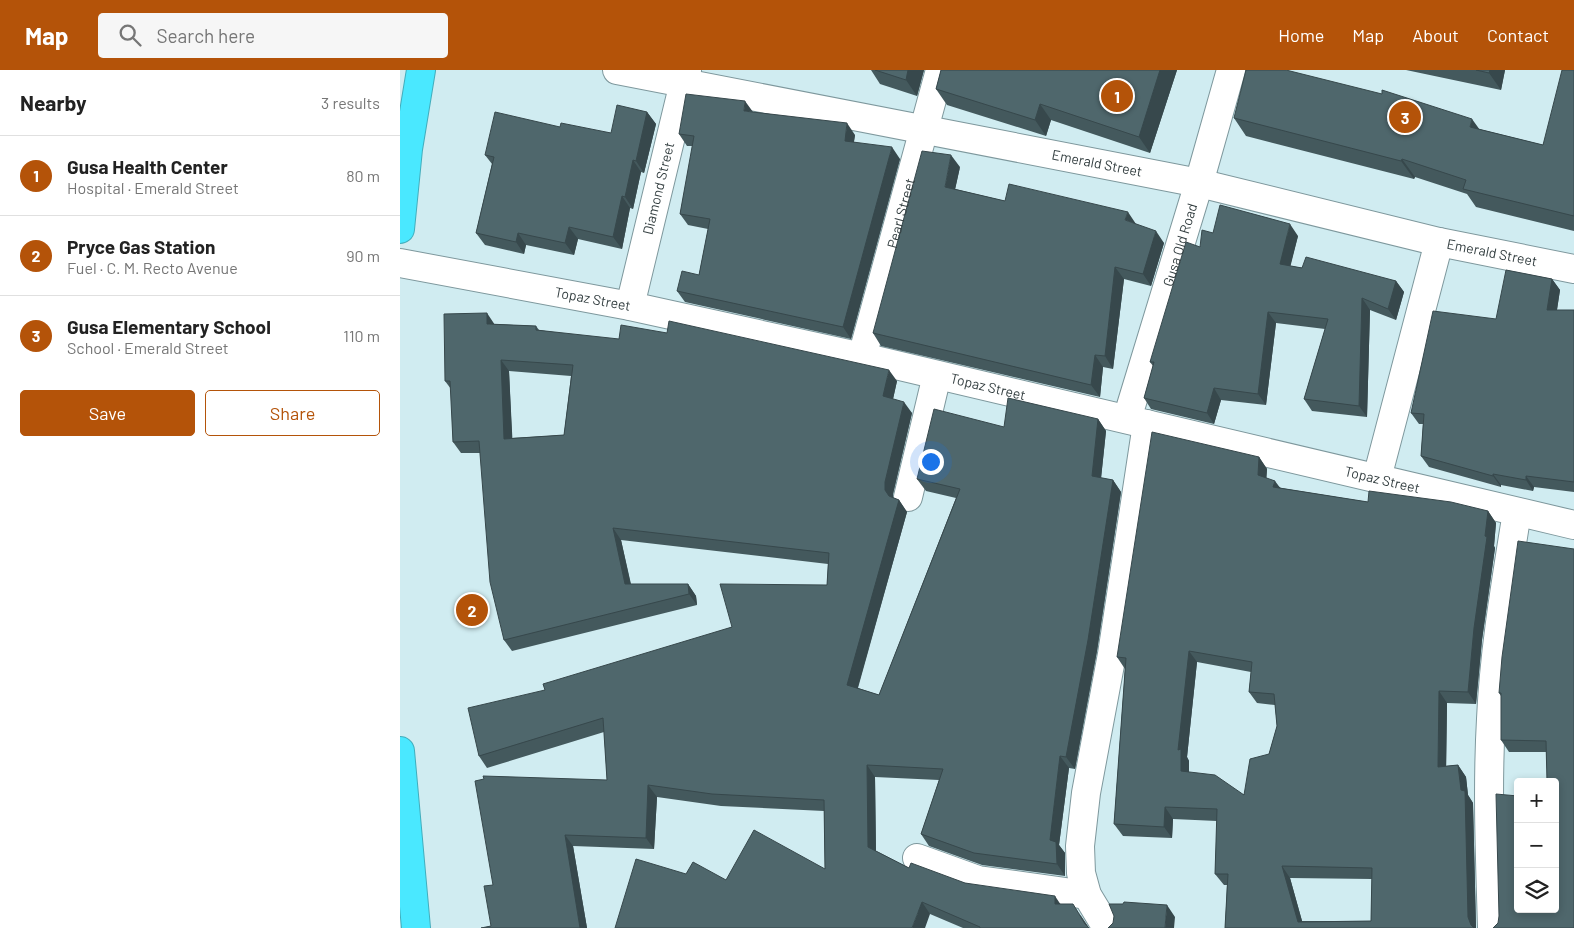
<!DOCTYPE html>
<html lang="en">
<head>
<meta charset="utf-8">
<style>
  :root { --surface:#fff; --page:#f6f6f6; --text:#222; --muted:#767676; --line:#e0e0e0; --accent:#b45309 }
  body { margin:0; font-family:Barlow,sans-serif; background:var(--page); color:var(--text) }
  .controls { position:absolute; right:15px; bottom:15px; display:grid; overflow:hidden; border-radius:5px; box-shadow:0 2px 8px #0003 }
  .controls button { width:45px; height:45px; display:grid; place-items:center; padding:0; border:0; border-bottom:1px solid var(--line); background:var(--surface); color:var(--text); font:25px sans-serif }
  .you { position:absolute; left:530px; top:391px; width:18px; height:18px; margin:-12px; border:4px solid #fff; border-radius:50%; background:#1a73e8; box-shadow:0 0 0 8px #1a73e833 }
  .badge { display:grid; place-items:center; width:32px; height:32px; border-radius:50%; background:var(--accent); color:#fff; font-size:16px; font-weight:700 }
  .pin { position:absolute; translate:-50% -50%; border:2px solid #fff; box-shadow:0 1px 5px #0006 }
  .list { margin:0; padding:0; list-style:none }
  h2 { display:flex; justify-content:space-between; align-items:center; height:65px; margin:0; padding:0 20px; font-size:21px }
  h2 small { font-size:16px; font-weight:400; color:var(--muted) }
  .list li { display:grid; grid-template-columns:32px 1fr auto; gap:15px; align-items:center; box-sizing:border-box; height:80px; padding:0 20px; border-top:1px solid var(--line) }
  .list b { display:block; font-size:19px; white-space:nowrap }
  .list p { margin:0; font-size:16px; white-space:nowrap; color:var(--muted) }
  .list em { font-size:16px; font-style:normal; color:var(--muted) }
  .actions { display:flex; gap:10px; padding:15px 20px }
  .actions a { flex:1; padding:11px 0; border:1px solid var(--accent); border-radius:5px; text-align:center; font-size:18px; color:var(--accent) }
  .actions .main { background:var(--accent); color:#fff }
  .icon { flex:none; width:28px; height:28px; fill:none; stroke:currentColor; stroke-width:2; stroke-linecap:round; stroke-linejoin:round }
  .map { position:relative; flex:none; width:1174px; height:858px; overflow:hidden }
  header { display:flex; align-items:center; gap:30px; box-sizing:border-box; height:70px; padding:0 25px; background:var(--accent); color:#fff }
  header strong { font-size:24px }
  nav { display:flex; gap:28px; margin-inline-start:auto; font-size:18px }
  .search { width:350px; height:45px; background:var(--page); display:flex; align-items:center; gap:12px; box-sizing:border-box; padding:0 18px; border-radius:5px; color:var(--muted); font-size:19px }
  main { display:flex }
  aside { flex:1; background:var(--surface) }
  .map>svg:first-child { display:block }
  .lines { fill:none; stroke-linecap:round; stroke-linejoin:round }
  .minor-casing { stroke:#7e989d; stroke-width:30 }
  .highway-casing { stroke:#42adbc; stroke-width:30 }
  .minor { stroke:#fff; stroke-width:28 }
  .highway { stroke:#4ae8ff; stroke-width:28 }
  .wall { fill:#44595d; fill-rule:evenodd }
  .shaded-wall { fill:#37484c }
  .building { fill:#4f676c; stroke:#37484c; fill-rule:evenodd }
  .labels { text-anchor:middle; stroke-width:5; stroke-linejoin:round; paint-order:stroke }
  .street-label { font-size:14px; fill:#343f41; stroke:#ddf9fe }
</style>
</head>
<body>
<header>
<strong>Map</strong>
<div class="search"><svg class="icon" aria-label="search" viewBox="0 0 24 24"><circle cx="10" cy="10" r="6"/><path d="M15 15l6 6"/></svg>Search here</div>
<nav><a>Home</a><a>Map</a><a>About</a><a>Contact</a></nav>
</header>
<main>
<aside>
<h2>Nearby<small>3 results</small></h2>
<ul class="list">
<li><span class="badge">1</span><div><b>Gusa Health Center</b><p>Hospital · Emerald Street</p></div><em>80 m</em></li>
<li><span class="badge">2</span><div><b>Pryce Gas Station</b><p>Fuel · C. M. Recto Avenue</p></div><em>90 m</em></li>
<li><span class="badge">3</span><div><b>Gusa Elementary School</b><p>School · Emerald Street</p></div><em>110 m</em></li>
</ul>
<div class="actions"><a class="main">Save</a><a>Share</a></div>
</aside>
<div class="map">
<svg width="1174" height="858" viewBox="0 0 1174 858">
  <rect width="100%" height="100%" fill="#d0ecf1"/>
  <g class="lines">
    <!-- minor casing -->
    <g class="minor-casing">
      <g id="minor">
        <path id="s1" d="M 217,0 L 799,113 L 1039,172 L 1174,199"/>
        <path id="s2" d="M 0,193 L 230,236 L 462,287 L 1174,455"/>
        <path id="s3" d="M 230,236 L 287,0"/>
        <path id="s4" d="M 462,287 L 540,0"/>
        <path id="s5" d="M 727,349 L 799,113 L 831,0"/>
        <path d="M 977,408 L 1039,172"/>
        <path d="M 508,427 L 537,305"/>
        <path d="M 517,788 L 578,810 L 687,825"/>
        <path d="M 707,858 L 687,825 L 681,803 L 680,776 L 686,723 L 712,584 L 747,354"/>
        <path d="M 1092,858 C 1090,789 1087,719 1091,649 C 1094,580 1106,511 1117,442"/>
      </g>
    </g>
    <!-- highway casing -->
    <g class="highway-casing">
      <path id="highway" d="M 0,159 L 8,79 L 21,0
        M 0,681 L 16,858"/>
    </g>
    <!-- minor -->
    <use href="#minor" class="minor"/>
    <!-- highway -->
    <use href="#highway" class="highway"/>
  </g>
  <!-- wall -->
  <path class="wall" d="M 471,0 L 524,0 L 517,26 L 480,14 Z
    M 541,0 L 777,0 L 750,83 L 651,50 L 646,66 L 547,35 L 536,19 Z
    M 1006,0 L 1105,0 L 1101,20 Z
    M 1174,0 L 1174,161 L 1076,137 L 1067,124 L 1015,107 L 1014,109 L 846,66 L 834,48 L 1079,59 L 1143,75 Z
    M 247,42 L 256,54 L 244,103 L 241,102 L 233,139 L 230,138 L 222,179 L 178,169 L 174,185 L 126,175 L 124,184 L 85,175 L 76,163 L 92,94 L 85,85 L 160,57 L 211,63 Z
    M 353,42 L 455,65 L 454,72 L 500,89 L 451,269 L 285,232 L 277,221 L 299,205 L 308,159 L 288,155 L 280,144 L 293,76 L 287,76 L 279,64 Z
    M 560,97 L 555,119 L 605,131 L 736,154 L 764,173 L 751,216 L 724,209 L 713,299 L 703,297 L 700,327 L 481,276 L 473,263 Z
    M 813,163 L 898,166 L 890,196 L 996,211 L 1004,222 L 996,250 L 970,240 L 967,347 L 912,341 L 904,329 L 925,259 L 876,253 L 866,335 L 821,330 L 814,354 L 751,339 L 744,328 L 753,296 L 750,292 L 800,177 Z
    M 1152,209 L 1160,220 L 1157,240 L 1174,240 L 1174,422 L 1134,417 L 1133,421 L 1101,415 L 1101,417 L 1029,397 L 1021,386 L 1023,354 L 1019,354 L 1011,343 L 1096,249 Z
    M 95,254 L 136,256 L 139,260 L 497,311 L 493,329 L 512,343 L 493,424 L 493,428 L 499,430 L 507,442 L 458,618 L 479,625 L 556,428 L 526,421 L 517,409 L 604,357 L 698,349 L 706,361 L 701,408 L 713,410 L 721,422 L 697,581 L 675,699 L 669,698 L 659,775 L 665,783 L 665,806 L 582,795 L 529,776 L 521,764 L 539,710 L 475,707 L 476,781 L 509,798 L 565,813 L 661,834 L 681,846 L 689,858 L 563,858 L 530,844 L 286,804 L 326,810 L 425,799 L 424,741 L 321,736 L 257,727 L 254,779 L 173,776 L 187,858 L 81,858 L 91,856 L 93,815 L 207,710 L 204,662 L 87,698 L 79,686 L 145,620 L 332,557 L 427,515 L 428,494 L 221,470 L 231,514 L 288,514 L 296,526 L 297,535 L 112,581 L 104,570 L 80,383 L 61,383 L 53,372 L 51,319 L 45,311 ZM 109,301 L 171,306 L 164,365 L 112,368 Z
    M 859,387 L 867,399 L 866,408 L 881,418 L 968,432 L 1088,441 L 1096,453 L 1094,476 L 1095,478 L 1082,570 L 1076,634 L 1047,633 L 1046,696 L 1058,695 L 1066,707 L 1068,725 L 1073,733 L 1076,858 L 825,858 L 827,815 L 824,815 L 815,804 L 817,751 L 773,749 L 772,768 L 723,766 L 714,754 L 725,599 L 717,587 ZM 797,592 L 851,602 L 849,622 L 857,633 L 875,635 L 877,656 L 869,684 L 844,725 L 789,702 L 789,691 L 787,687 ZM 890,808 L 972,809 L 971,851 L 902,851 Z
    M 1174,479 L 1155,839 L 1146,682 L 1109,682 L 1101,670 L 1101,626 L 1099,623 Z"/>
  <!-- shaded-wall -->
  <path class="shaded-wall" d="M 508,0 L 524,0 L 517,26 L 506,10 Z
    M 760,0 L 777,0 L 750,83 L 739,67 Z
    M 1090,0 L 1105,0 L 1101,20 L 1089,3 Z
    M 345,31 L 353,42 L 344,41 Z
    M 640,34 L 651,50 L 646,66 L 635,50 Z
    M 247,42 L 256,54 L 244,103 L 236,91 Z
    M 1072,49 L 1085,67 L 1070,57 Z
    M 447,53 L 455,65 L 452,82 L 445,71 Z
    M 492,77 L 500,89 L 451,269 L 443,257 Z
    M 551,85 L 560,97 L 553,129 L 545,117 Z
    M 1002,89 L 1015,107 L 1014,109 L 1001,91 Z
    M 233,90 L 241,102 L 233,139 L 225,127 Z
    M 222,126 L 230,138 L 222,179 L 213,167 Z
    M 728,142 L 736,154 L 725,150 Z
    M 890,154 L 898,166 L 888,206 L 880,194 Z
    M 169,157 L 178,169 L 174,185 L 165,173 Z
    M 756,161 L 764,173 L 751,216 L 743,204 Z
    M 118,163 L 126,175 L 124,184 L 116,172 Z
    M 715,197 L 724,209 L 713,299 L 705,286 Z
    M 1152,209 L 1160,220 L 1155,252 L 1147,240 Z
    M 996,211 L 1004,222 L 996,250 L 988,239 Z
    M 962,228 L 970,240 L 967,347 L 959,336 Z
    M 868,242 L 876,253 L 866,335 L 858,324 Z
    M 87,243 L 95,255 L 87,254 Z
    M 695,285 L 703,297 L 700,327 L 691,315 Z
    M 101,290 L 109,301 L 113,381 L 104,369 Z
    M 489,300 L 497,311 L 491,338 L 483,326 Z
    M 814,318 L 821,330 L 814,354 L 807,343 Z
    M 504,332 L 512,343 L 493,424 L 493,432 L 499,430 L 507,442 L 455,627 L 447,615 L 485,420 L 485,412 Z
    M 698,349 L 706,361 L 700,418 L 692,406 Z
    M 859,387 L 867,399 L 866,417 L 858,405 Z
    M 1093,404 L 1101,415 L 1101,417 L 1093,406 Z
    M 1126,406 L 1134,417 L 1133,421 L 1126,410 Z
    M 713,410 L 721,422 L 697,581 L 675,699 L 666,687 Z
    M 875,411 L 884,423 L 873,417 Z
    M 1088,441 L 1096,453 L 1094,476 L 1095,478 L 1082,570 L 1076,634 L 1068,622 L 1074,558 Z
    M 213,458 L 221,470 L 233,525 L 225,514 Z
    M 288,514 L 296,526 L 297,535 L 289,524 Z
    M 789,581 L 797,592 L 787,687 L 789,691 L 789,713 L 781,701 L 778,680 Z
    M 1039,621 L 1047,633 L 1046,709 L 1038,697 Z
    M 660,686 L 669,698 L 659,775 L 665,783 L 665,806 L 657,794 L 650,770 Z
    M 467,695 L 475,707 L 476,789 L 468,777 Z
    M 1058,695 L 1066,707 L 1068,725 L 1073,733 L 1076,858 L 1073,858 L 1071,855 L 1068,847 L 1061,720 Z
    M 248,715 L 257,727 L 254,779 L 246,768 Z
    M 765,737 L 773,749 L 772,768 L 764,757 Z
    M 165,765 L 173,776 L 187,858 L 180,858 Z
    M 882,796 L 890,808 L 904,858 L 898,852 Z
    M 655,826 L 663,838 L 655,834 Z
    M 522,832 L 530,844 L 525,858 L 512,858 Z
    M 673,834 L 689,858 L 688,858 Z
    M 767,835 L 775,847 L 774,858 L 765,858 Z"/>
  <!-- building -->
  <path class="building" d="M 475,0 L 508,0 L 506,10 Z
    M 541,0 L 760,0 L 739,67 L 640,34 L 635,50 L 536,19 Z
    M 846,0 L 886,0 L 982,24 L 982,20 L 1072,49 L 1070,57 L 1143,75 L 1162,0 L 1174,0 L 1174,146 L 1063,119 L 1066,110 L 1002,89 L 1001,91 L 834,48 Z
    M 1076,0 L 1090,0 L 1089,3 Z
    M 286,24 L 345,31 L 344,41 L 447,53 L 445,71 L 492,77 L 443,257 L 277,221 L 282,201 L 299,205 L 310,149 L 280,144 L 294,66 L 279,64 Z
    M 217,35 L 247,42 L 236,91 L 233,90 L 225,127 L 222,126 L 213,167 L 169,157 L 165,173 L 118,163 L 116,172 L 76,163 L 94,87 L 85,85 L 95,42 L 160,57 L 161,53 L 211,63 Z
    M 522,81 L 551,85 L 545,117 L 605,131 L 609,114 L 728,142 L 725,150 L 756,161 L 743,204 L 715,197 L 705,286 L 695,285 L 691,315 L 473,263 Z
    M 820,135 L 890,154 L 880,194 L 902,198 L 906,187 L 996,211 L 988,239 L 962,228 L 959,336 L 904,329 L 928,249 L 868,242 L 858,324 L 814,318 L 807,343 L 744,328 L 754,292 L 750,292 L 786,172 L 800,177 L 802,160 L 813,163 Z
    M 1106,200 L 1152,209 L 1147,240 L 1174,240 L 1174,412 L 1126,406 L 1126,410 L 1093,404 L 1093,406 L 1021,386 L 1024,344 L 1011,343 L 1033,241 L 1096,249 Z
    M 87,243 L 87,254 L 136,256 L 136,260 L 219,269 L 221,255 L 267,263 L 269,251 L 489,300 L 483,326 L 504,332 L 485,412 L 485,420 L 489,426 L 499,430 L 447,615 L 479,625 L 560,419 L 517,409 L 534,339 L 604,357 L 608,328 L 698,349 L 692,406 L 713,410 L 688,570 L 666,687 L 660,686 L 650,770 L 656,772 L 657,794 L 574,783 L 521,764 L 543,699 L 467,695 L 468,777 L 509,798 L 511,793 L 565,813 L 655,826 L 655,834 L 673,834 L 685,854 L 689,858 L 580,858 L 580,857 L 522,832 L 512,858 L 215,858 L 236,789 L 286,804 L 293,792 L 326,810 L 354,760 L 425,799 L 424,730 L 312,724 L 248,715 L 246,768 L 165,765 L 180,858 L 81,858 L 91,856 L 84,816 L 93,815 L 75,711 L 84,709 L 83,706 L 207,710 L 203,648 L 79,686 L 68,638 L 145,620 L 143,614 L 332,557 L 320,514 L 427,515 L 429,483 L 213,458 L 225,514 L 288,514 L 289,524 L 104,570 L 90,512 L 79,371 L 53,372 L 50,311 L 45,311 L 44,244 ZM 101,290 L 173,295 L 164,365 L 104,369 Z
    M 752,362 L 859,387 L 858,405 L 875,411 L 873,417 L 968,432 L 969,421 L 1051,432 L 1088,441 L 1085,466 L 1087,467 L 1074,558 L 1068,622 L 1039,621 L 1038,697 L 1058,695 L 1061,720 L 1065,721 L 1068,847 L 1071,855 L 1074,858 L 825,858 L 828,804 L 815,804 L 817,739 L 765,737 L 764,757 L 714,754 L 726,588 L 717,587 ZM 789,581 L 852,592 L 849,622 L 874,624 L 877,656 L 869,684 L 850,689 L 844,725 L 815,705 L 781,701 L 781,679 L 778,680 ZM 882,796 L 972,798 L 971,851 L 898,852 Z
    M 1118,471 L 1174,479 L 1174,858 L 1093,858 L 1098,853 L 1099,846 L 1096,724 L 1118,726 L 1118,839 L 1155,839 L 1155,712 L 1147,712 L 1146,671 L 1101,670 L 1101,623 L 1099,623 L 1102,587 Z
    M 724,832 L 767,835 L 765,858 L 708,858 L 713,853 L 714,846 L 709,834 L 723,834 Z"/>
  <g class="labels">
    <!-- street labels -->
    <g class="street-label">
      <text dy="5" stroke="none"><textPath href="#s1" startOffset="489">Emerald Street</textPath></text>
      <text dy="5" stroke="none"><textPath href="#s3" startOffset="121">Diamond Street</textPath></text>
      <text dy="5" stroke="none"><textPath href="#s4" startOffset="149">Pearl Street</textPath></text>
      <text dy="5" stroke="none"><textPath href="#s5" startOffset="182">Gusa Old Road</textPath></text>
      <text dy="5" stroke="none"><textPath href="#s1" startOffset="894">Emerald Street</textPath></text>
      <text dy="5" stroke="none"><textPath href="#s2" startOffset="196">Topaz Street</textPath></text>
      <text dy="5" stroke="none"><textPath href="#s2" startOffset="601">Topaz Street</textPath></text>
      <text dy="5" stroke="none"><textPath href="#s2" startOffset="1006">Topaz Street</textPath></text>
    </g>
  </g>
</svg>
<div class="controls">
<button>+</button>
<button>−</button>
<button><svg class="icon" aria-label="layers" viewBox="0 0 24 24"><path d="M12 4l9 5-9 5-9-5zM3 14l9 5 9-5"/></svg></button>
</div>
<div class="you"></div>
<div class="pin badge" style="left:717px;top:26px">1</div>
<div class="pin badge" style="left:72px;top:540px">2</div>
<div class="pin badge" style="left:1005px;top:47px">3</div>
</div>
</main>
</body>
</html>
